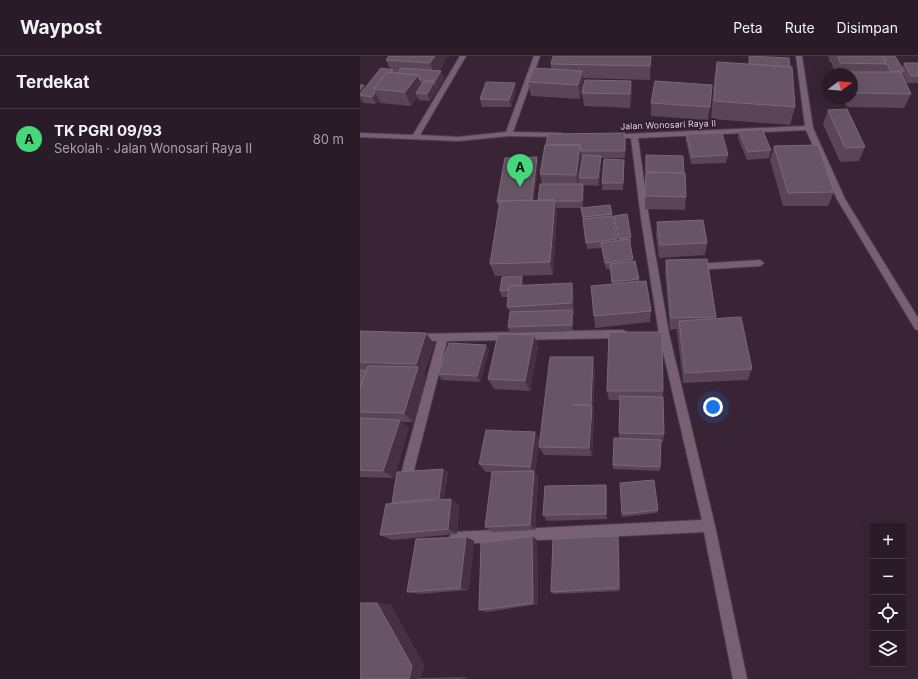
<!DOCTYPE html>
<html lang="id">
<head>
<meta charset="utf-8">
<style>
  :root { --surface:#2a1b28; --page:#322430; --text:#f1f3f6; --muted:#a5a1a8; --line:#463945; --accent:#45d77a }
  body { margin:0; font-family:Inter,sans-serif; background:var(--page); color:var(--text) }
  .controls { position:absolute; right:12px; bottom:12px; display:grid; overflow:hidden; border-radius:0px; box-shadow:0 4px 16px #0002 }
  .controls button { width:36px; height:36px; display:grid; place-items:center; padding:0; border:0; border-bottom:1px solid var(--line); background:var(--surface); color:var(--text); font:20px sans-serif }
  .compass { position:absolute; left:462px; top:12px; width:36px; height:36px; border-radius:50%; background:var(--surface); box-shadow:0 4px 16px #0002; rotate:74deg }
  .you { position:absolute; left:353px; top:351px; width:14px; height:14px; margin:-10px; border:3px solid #fff; border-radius:50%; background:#1a73e8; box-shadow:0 0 0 6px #1a73e833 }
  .badge { display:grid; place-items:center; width:26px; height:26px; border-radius:50%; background:var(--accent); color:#111; font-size:13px; font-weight:700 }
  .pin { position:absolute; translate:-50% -33px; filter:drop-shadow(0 1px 2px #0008) }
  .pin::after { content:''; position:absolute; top:21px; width:14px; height:12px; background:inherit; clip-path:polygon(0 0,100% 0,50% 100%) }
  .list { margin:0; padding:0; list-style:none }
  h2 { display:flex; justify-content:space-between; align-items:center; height:52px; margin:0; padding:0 16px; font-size:17px }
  h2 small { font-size:13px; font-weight:400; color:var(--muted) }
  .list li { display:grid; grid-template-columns:26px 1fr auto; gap:12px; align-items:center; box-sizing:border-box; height:60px; padding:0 16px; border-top:1px solid var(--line) }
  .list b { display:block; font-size:15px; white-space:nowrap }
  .list p { margin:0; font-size:13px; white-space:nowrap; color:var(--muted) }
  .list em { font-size:13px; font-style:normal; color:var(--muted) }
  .icon { flex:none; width:22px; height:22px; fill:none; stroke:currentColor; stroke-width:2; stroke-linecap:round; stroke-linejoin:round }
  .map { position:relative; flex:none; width:558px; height:623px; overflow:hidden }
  header { display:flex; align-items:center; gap:24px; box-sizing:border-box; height:56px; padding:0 20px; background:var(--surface); border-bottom:1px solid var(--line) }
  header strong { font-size:19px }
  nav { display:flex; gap:22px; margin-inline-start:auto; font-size:14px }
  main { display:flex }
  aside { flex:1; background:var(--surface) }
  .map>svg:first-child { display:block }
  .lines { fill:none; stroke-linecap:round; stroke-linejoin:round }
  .minor-casing { stroke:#513f4e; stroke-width:2 }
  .minor { fill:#786074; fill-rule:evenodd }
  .wall { fill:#594556; fill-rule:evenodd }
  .shaded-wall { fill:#463143 }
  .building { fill:#675465; stroke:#7a6878 }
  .labels { text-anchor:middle; stroke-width:3; stroke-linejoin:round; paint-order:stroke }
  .far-street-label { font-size:9px; fill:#dfd2dd; stroke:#2d1a2b }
</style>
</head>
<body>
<header>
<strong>Waypost</strong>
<nav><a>Peta</a><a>Rute</a><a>Disimpan</a></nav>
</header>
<main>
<aside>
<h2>Terdekat<small></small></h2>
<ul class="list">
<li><span class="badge">A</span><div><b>TK PGRI 09/93</b><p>Sekolah · Jalan Wonosari Raya II</p></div><em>80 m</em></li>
</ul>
</aside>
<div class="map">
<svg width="558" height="623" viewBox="0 0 558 623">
  <rect width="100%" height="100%" fill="#382435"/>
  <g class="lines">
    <!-- minor casing -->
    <g class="minor-casing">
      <path id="minor" d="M 100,0 L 106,0 L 60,79 L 98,81 L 146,76 L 174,0 L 180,0 L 153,76 L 201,77 L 205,79 L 204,81 L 149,80 L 98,85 L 0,81 L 0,77 L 53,79 Z
        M 436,0 L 442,0 L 453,72 L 485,143 L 558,262 L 558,274 L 555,273 L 477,143 L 446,74 L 278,82 L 289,162 L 309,278 L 355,470 L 387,623 L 373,623 L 344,476 L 95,488 L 91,486 L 89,482 L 91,478 L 95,476 L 342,464 L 299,278 L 281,162 L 271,82 L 264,82 L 263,80 L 267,78 L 445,70 Z
        M 400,204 L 404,207 L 400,210 L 336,214 L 332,211 L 336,208 Z
        M 262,274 L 265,275 L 267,278 L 265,281 L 262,282 L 87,285 L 54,414 L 52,418 L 48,420 L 44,418 L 42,414 L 77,285 L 53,284 L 51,281 L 53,278 Z"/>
    </g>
    <!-- minor -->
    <use href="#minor" class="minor"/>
  </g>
  <!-- wall -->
  <path class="wall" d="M 29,0 L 88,0 L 79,15 L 81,15 L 84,22 L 78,33 L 76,32 L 77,34 L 70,45 L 59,44 L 57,41 L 51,50 L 20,47 L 19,44 L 16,48 L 3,47 L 2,44 L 0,47 L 0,29 L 4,29 L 5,32 L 30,13 L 26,4 Z
    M 291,0 L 290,24 L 223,22 L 223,28 L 220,43 L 171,40 L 168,26 L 191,13 L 191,8 Z
    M 389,0 L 435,51 L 430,69 L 351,63 L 354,24 L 357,6 L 388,8 Z
    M 468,0 L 535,0 L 542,12 L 544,7 L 558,7 L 558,27 L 547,27 L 543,18 L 542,19 L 551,38 L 544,52 L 487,51 L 483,42 L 492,42 L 492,18 L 475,18 L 472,8 L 472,7 L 470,7 Z
    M 271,25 L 272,39 L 270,52 L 224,50 L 222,37 Z
    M 155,27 L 156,34 L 151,51 L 122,51 L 120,43 Z
    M 291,47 L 350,51 L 348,64 L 291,60 Z
    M 468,54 L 505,91 L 499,105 L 480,106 L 463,68 Z
    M 379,75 L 411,94 L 409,102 L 387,104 L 378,82 Z
    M 265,77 L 265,102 L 241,102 L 241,107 L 239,130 L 223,129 L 224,135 L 223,152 L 252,158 L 257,185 L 258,185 L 255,167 L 254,160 L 271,181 L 271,188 L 270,188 L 273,206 L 279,223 L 279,226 L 291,255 L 290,266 L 235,272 L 234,260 L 252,228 L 250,213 L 246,213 L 242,192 L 227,193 L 221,152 L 196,152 L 197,157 L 193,219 L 135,220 L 130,208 L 139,151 L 137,146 L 177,101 L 178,108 L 174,144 L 178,144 L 182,128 L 180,118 L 185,89 ZM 222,102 L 220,119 L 222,103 Z
    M 326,78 L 368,99 L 366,107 L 331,108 L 326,85 Z
    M 414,90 L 474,136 L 468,150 L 423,150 L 410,104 Z
    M 286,99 L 324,117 L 326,141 L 325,154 L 285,153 Z
    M 264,104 L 264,111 L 263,134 L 242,134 L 242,127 Z
    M 297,166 L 347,187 L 345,199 L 299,202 L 296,179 Z
    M 306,204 L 356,261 L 355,263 L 392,313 L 388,324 L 323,327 L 317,276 L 317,273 L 310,274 L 305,216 Z
    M 164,227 L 164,229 L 214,239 L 214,259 L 213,259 L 213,275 L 150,277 L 148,271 L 150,256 L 147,251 L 148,241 L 142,241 L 140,235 Z
    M 0,275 L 66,277 L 74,288 L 64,318 L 67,321 L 53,366 L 42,366 L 49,372 L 34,422 L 0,421 Z
    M 174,279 L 178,290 L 170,335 L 134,333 L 128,323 Z
    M 126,289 L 129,294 L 120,326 L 82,324 L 78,318 Z
    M 235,311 L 233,353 L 234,359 L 232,400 L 184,399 L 179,391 Z
    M 247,335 L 303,335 L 303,341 L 304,378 L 303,386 L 301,386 L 300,415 L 253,413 L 253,409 L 259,382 L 259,377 L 260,344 L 249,344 Z
    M 175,376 L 179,384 L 175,416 L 178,422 L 175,474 L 132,476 L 125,471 L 137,416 L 126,416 L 119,408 Z
    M 88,416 L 84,443 L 99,449 L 97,478 L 32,484 L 20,479 L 33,447 L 32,447 Z
    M 247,435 L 247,463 L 187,465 L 183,459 Z
    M 298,454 L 297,457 L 262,461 L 262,458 Z
    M 172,480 L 177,484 L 178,548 L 127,556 L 119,554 Z
    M 258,480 L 259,484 L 260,535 L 195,538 L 191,536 Z
    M 106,481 L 114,485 L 109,534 L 58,538 L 47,536 Z
    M 30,548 L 64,609 L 61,622 L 106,621 L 107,623 L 0,623 Z"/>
  <!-- shaded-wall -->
  <path class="shaded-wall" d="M 75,0 L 88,0 L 75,21 L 70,7 Z
    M 81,15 L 84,22 L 78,33 L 75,25 Z
    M 222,15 L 223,28 L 220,43 L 218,29 Z
    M 58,19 L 63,33 L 56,37 L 57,41 L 51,50 L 45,36 Z
    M 271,25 L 272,39 L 270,52 L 270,38 Z
    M 74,26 L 77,34 L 70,45 L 67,38 Z
    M 155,27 L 156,34 L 151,51 L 149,44 Z
    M 4,29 L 7,36 L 0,39 L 0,34 Z
    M 15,37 L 19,44 L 16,48 L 12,41 Z
    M 0,41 L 2,44 L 0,47 Z
    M 220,89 L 222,103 L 218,132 L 216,119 Z
    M 241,100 L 241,107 L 239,130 L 238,122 Z
    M 177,101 L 178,108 L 173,152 L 171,145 Z
    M 223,128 L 224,135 L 223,152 L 222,145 Z
    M 195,144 L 197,157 L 193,219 L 190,206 Z
    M 162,220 L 164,227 L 163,240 L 161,234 Z
    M 212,227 L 214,239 L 214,259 L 212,247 Z
    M 212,254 L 213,260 L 213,275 L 212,269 Z
    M 66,277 L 74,288 L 64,318 L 67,321 L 53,366 L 44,357 L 58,311 L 56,308 Z
    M 174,279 L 178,290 L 170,335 L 165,325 Z
    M 126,289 L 129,294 L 120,326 L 117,320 Z
    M 233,301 L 235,311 L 233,353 L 234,359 L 232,400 L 229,392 L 232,355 L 231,349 Z
    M 40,364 L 49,372 L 34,422 L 23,415 Z
    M 175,376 L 179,384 L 175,416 L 178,422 L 175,474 L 170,469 L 174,417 L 170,411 Z
    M 83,413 L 88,416 L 84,445 L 79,442 Z
    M 246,429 L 247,435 L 247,463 L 246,458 Z
    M 91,443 L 99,449 L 97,478 L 88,473 Z
    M 172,480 L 177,484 L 178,548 L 173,547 Z
    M 258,480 L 259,484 L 260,535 L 259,532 Z
    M 106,481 L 114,485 L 109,534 L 100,532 Z
    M 17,547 L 30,548 L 64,609 L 61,622 L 55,623 L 49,623 Z
    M 106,621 L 107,623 L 99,623 Z"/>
  <!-- building -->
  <path class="building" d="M 29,0 L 75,0 L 70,7 L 26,4 Z
    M 193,0 L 291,0 L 290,10 L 191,8 Z
    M 389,0 L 429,2 L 430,11 L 390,8 Z
    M 478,0 L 523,0 L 526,8 L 480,7 Z
    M 523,0 L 535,0 L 544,15 L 531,16 Z
    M 357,6 L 432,11 L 435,51 L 354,45 Z
    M 544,7 L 558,7 L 558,20 L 551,20 Z
    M 21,12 L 33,14 L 31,17 L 27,16 L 14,33 L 15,37 L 12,41 L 0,39 L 0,38 Z
    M 41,12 L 81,15 L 75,25 L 60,24 L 58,19 L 37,17 Z
    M 174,12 L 222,15 L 218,29 L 168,26 Z
    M 27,16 L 58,19 L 45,36 L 14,33 Z
    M 484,16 L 541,16 L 551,38 L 492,37 L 492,18 L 484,18 Z
    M 225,24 L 271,25 L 270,38 L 222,37 Z
    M 295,25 L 352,29 L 350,51 L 291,47 Z
    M 63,26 L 74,26 L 67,38 L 56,37 Z
    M 126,26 L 155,27 L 149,44 L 120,43 Z
    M 0,29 L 4,29 L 0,34 Z
    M 487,53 L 505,91 L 485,92 L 468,54 Z
    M 402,73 L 411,94 L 388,96 L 379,75 Z
    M 265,77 L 265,95 L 221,95 L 220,89 L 186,89 L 188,78 Z
    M 362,77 L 368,99 L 332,101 L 326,78 Z
    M 185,89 L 220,89 L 216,119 L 180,118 Z
    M 458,89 L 474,136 L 428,137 L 414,90 Z
    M 223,99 L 241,100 L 238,122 L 219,122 Z
    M 286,99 L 323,100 L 324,117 L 286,116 Z
    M 177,101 L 172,144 L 140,145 L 140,146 L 137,146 L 145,102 Z
    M 244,103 L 264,104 L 263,127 L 242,127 Z
    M 286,116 L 325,117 L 326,141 L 285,140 Z
    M 180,128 L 223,128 L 222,145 L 195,145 L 195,144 L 178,144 Z
    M 195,144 L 190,206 L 130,208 L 140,145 Z
    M 250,149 L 252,158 L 223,161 L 221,152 Z
    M 267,158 L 271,181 L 259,183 L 254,160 Z
    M 253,160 L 257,183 L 226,187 L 223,163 Z
    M 343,164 L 347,187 L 300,189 L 297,166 Z
    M 269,183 L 273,203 L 245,207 L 241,187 Z
    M 347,203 L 356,261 L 311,262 L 306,204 Z
    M 275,205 L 279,223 L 252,226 L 250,208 Z
    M 162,220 L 161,229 L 149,230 L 149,234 L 140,235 L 142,221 Z
    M 286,225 L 291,255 L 234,260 L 231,230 Z
    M 212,227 L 212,247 L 147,251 L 149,230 Z
    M 212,254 L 212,269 L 148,271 L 150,256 Z
    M 381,261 L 392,313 L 325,317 L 319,265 Z
    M 0,275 L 66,277 L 56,308 L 0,306 Z
    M 249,276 L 302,276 L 303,335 L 247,335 Z
    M 138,278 L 174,279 L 165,325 L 128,323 Z
    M 89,287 L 126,289 L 117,320 L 78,318 Z
    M 190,301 L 233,301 L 231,349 L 213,349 L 232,350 L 229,392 L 179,391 Z
    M 8,310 L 58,311 L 44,357 L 0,356 L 0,332 Z
    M 0,314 L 6,315 L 0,332 Z
    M 260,340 L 303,341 L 304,378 L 259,377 Z
    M 0,362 L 40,364 L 23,415 L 0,414 Z
    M 126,374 L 175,376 L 170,411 L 119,408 Z
    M 254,382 L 301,384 L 300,411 L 253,409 Z
    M 83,413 L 79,442 L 32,447 L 37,416 Z
    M 174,415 L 170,469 L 125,471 L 132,416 Z
    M 294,424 L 298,454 L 262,458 L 260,427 Z
    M 246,429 L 246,458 L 183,459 L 185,430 Z
    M 91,443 L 88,473 L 20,479 L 26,448 Z
    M 172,480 L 173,547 L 119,554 L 121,487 Z
    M 258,480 L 259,532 L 191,536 L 193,483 Z
    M 106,481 L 100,532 L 47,536 L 56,483 Z
    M 0,547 L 17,547 L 52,610 L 49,623 L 0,623 Z"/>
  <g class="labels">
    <!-- far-street labels -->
    <g class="far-street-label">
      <text transform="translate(308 69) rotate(-2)" y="3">Jalan Wonosari Raya II</text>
    </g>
  </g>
</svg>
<div class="controls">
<button>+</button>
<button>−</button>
<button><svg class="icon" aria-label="locate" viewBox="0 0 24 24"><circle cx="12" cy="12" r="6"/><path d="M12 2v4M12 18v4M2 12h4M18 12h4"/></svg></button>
<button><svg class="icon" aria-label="layers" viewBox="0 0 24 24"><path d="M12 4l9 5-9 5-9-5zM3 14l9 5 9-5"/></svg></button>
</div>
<svg class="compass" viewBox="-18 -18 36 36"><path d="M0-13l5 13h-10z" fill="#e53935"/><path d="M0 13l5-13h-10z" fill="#a5a1a8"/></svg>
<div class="you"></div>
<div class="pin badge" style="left:160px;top:131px">A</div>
</div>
</main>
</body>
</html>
